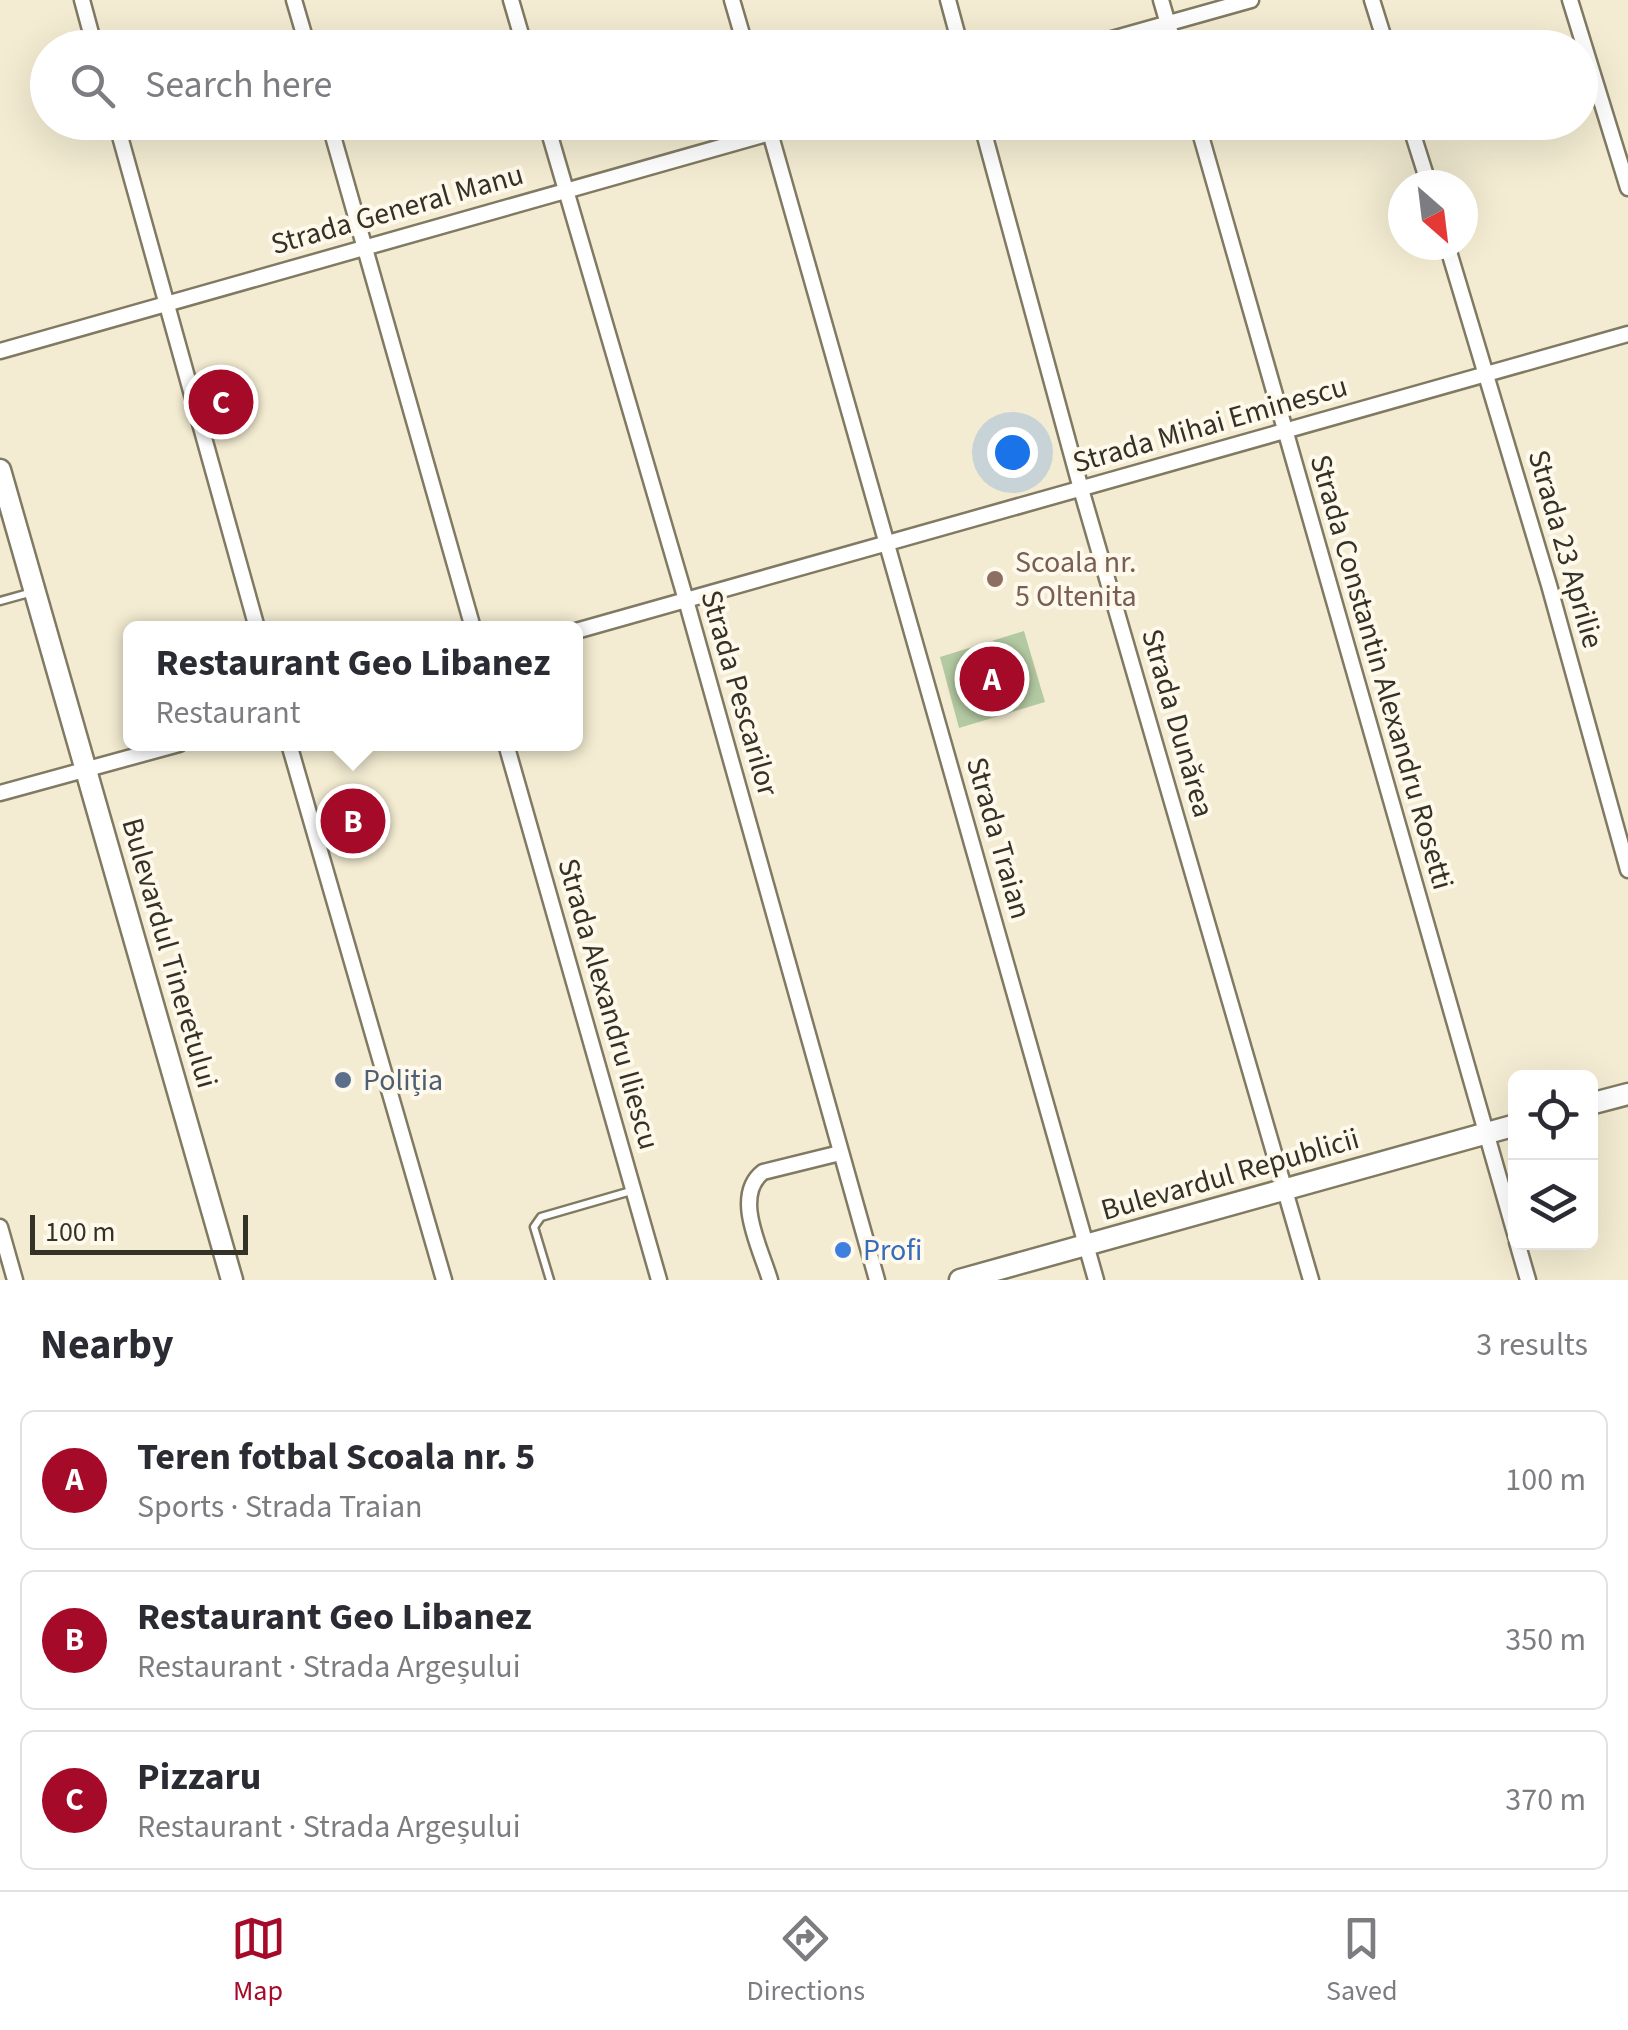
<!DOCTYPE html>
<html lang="en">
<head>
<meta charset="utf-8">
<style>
  :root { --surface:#fff; --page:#f7f7f7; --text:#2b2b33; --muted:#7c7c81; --line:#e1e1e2; --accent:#a50b29 }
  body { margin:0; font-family:"Source Sans 3",sans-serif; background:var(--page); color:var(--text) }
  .controls { position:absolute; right:30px; bottom:30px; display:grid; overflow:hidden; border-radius:15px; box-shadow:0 10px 40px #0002 }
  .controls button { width:90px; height:90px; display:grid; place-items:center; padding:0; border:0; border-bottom:2px solid var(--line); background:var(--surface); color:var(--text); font:50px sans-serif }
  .compass { position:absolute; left:1388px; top:170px; width:90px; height:90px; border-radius:50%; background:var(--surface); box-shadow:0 10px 40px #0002; rotate:152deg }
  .scale { position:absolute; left:30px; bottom:25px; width:218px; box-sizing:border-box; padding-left:10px; border:5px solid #343127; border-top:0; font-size:28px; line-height:35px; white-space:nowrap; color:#343127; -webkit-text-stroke:8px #fef9ea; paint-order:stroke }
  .you { position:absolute; left:1012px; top:452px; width:35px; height:35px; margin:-25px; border:8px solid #fff; border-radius:50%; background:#1a73e8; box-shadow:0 0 0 15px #1a73e833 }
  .badge { display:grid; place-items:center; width:65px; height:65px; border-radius:50%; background:var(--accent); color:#fff; font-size:32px; font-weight:700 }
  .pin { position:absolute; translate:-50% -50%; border:5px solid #fff; box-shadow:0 2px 10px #0006 }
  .popup { position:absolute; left:123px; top:621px; width:460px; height:130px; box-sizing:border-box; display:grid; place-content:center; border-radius:15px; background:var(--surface); filter:drop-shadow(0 2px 8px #0005); font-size:32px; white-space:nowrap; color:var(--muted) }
  .popup b { font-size:38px; color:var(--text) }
  .popup::after { content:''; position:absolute; left:50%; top:100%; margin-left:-20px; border:20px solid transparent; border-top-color:var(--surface) }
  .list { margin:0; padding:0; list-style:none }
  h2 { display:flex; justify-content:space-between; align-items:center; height:130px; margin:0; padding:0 40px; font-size:42px }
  h2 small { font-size:32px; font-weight:400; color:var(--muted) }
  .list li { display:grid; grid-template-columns:65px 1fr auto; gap:30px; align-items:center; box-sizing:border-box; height:140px; margin:0 20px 20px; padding:0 20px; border:2px solid var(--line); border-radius:15px }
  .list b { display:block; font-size:38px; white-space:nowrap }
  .list p { margin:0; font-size:32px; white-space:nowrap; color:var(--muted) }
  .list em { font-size:32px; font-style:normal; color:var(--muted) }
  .icon { flex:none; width:55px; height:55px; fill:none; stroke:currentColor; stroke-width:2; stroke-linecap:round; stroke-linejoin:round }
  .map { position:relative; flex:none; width:1628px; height:1280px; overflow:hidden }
  .search { position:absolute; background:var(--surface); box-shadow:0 10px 40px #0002; left:30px; right:30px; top:30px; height:110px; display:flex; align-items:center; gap:25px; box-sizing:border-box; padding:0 35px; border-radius:55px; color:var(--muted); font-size:38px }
  .sheet { height:610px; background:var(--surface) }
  nav { display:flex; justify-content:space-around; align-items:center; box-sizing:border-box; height:140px; border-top:2px solid var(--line); background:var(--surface); font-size:28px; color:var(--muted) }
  nav a { display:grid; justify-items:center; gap:5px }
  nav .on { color:var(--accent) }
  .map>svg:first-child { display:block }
  .green { fill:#b3c9a1 }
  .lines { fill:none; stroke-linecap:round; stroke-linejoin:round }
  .lane-casing { stroke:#807a63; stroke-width:11 }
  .street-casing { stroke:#807a63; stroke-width:19 }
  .secondary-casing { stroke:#807a63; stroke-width:25 }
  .lane { stroke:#fff; stroke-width:6 }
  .street { stroke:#fff; stroke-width:14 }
  .secondary { stroke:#fff; stroke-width:20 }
  .education-dot { fill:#8d6e63; stroke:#fef9ea; stroke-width:4 }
  .service-dot { fill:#5c6f8a; stroke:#fef9ea; stroke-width:4 }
  .shop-dot { fill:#3f7fe0; stroke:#fef9ea; stroke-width:4 }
  .labels { text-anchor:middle; stroke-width:8; stroke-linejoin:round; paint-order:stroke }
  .street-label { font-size:30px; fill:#343127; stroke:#fef9ea }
  .education-label { font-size:30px; fill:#785e54; stroke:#fef9ea; text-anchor:start }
  .service-label { font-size:30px; fill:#4e5e75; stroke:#fef9ea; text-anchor:start }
  .shop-label { font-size:30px; fill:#366cbe; stroke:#fef9ea; text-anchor:start }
</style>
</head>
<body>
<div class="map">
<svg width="1628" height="1280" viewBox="0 0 1628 1280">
  <rect width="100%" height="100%" fill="#f3ecd2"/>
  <!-- green -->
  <path class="green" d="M 1024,631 L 1045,702 L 959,728 L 940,657 Z"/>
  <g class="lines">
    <!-- lane casing -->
    <g class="lane-casing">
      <path id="lane" d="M 0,601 L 29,593
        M 550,1280 L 534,1227 L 541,1217 L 631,1191"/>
    </g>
    <!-- street casing -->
    <g class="street-casing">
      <path id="street" d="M 82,0 L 95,48
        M 294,0 L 308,48
        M 511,0 L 525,48
        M 732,0 L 746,48
        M 948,0 L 961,48
        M 1161,0 L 1175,48
        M 1372,0 L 1387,48
        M 1570,0 L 1628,188
        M 1080,48 L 1251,0
        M 116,122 L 257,628
        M 329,122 L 473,628
        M 546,122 L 686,600 L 877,1280
        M 767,122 L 1096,1280
        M 981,122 L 1081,489 L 1311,1280
        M 1197,122 L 1516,1237
        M 1409,122 L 1429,185
        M 1447,245 L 1549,585 L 1628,870
        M 0,351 L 809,122
        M 576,631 L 1628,334
        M 289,744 L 444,1280
        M 506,744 L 659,1280
        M 0,793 L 179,744
        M 0,1227 L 15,1280
        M 1517,1242 L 1528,1280
        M 770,1280 C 761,1249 732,1196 763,1172 L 840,1153"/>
    </g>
    <!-- secondary casing -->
    <g class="secondary-casing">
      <path id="secondary" d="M 0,470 L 232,1280
        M 1590,1104 L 1628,1094
        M 960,1280 L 1516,1125"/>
    </g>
    <!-- lane -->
    <use href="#lane" class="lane"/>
    <!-- street -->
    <use href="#street" class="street"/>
    <!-- secondary -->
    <use href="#secondary" class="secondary"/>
  </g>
  <!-- markers -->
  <circle class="education-dot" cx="995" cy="579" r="10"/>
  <circle class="service-dot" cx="343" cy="1080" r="10"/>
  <circle class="shop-dot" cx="843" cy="1250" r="10"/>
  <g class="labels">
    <!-- street labels -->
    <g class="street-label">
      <text transform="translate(397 209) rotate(-16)" y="10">Strada General Manu</text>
      <text transform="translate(1210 424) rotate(-16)" y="10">Strada Mihai Eminescu</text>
      <text transform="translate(1566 549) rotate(74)" y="10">Strada 23 Aprilie</text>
      <text transform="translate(1382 672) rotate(74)" y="10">Strada Constantin Alexandru Rosetti</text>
      <text transform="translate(740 693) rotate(74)" y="10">Strada Pescarilor</text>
      <text transform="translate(1178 723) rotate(74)" y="10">Strada Dunărea</text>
      <text transform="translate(999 838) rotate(74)" y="10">Strada Traian</text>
      <text transform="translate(170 953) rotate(74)" y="10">Bulevardul Tineretului</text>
      <text transform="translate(609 1004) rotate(74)" y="10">Strada Alexandru Iliescu</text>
      <text transform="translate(1230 1174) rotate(-16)" y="10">Bulevardul Republicii</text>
    </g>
    <!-- education labels -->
    <g class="education-label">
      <text x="1015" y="572">Scoala nr.<tspan x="1015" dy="34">5 Oltenita</tspan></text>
    </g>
    <!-- service labels -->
    <g class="service-label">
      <text x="363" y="1090">Poliția</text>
    </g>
    <!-- shop labels -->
    <g class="shop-label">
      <text x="863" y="1260">Profi</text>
    </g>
  </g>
</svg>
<div class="controls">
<button><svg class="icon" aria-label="locate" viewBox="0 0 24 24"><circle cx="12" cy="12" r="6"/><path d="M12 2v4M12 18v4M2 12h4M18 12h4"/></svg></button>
<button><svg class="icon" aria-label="layers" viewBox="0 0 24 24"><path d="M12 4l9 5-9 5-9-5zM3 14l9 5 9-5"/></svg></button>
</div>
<svg class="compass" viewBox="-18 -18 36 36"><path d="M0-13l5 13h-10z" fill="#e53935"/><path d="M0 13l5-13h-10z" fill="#7c7c81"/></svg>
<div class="scale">100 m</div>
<div class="you"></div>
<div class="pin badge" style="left:992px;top:679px">A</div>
<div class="pin badge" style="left:353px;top:821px">B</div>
<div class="popup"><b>Restaurant Geo Libanez</b>Restaurant</div>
<div class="pin badge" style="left:221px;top:402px">C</div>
<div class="search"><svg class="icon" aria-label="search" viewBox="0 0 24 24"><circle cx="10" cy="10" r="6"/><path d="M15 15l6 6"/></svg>Search here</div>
</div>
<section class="sheet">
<h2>Nearby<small>3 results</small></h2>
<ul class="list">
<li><span class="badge">A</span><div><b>Teren fotbal Scoala nr. 5</b><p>Sports · Strada Traian</p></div><em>100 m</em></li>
<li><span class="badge">B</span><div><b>Restaurant Geo Libanez</b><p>Restaurant · Strada Argeșului</p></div><em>350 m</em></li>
<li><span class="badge">C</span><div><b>Pizzaru</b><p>Restaurant · Strada Argeșului</p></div><em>370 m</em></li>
</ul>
</section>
<nav>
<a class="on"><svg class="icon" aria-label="map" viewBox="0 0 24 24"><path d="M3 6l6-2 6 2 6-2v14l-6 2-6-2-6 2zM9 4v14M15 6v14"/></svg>Map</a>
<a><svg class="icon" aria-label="directions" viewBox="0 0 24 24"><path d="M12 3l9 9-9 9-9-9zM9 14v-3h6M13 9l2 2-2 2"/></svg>Directions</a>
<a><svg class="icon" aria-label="saved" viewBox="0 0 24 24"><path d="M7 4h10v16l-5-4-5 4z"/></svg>Saved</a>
</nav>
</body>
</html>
